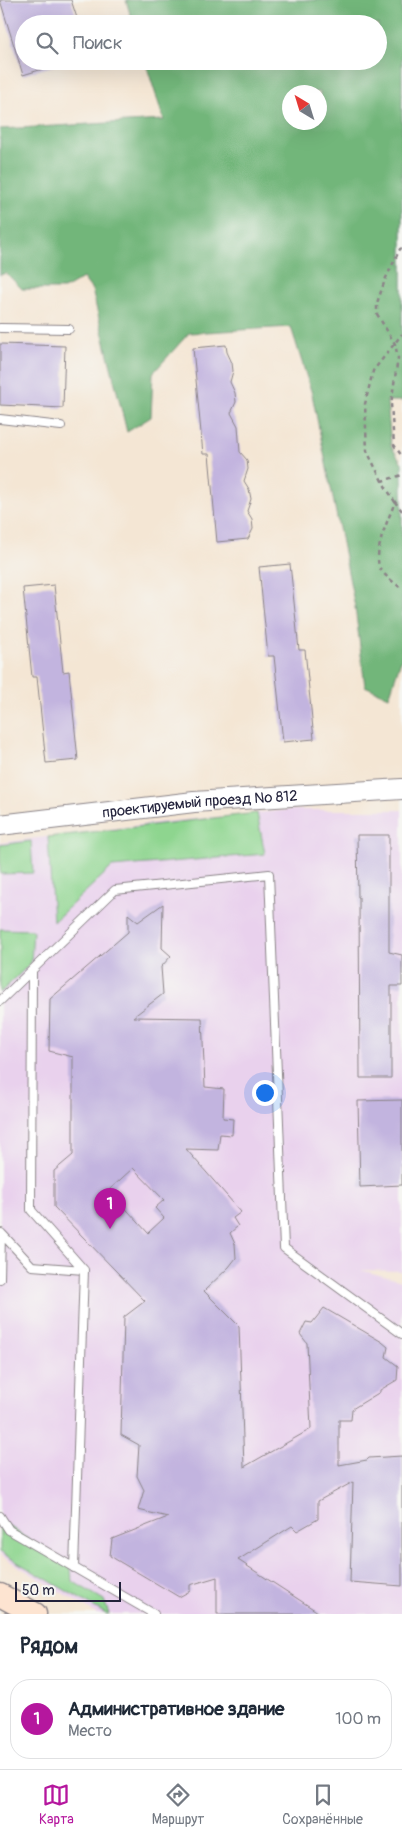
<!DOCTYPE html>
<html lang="ru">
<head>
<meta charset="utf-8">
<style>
  :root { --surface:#fff; --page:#f2f2f3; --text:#1f2937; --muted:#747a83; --line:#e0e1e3; --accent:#b5179e }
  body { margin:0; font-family:Pangolin,sans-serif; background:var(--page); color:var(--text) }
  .compass { position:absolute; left:282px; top:85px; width:45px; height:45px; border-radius:50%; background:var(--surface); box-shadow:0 5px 20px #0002; rotate:322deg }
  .scale { position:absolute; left:15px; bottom:12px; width:106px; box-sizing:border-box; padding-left:5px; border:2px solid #22223b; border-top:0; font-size:14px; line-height:18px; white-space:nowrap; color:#22223b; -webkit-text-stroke:4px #f6f6f2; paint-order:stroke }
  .you { position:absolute; left:264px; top:1092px; width:18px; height:18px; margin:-12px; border:4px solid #fff; border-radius:50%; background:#1a73e8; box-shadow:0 0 0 8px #1a73e833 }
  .badge { display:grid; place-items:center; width:32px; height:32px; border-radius:50%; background:var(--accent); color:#fff; font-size:16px; font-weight:700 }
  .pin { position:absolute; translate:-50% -41px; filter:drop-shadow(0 1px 2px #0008) }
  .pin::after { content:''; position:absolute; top:26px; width:18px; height:15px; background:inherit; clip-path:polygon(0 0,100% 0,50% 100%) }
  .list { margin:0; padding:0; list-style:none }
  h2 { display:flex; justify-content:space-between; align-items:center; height:65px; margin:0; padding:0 20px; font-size:21px }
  h2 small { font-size:16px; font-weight:400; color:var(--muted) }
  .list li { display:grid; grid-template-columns:32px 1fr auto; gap:15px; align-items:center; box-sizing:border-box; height:80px; margin:0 10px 10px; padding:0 10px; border:1px solid var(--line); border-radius:20px }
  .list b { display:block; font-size:19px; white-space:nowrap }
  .list p { margin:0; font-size:16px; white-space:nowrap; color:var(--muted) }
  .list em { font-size:16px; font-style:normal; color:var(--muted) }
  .icon { flex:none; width:28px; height:28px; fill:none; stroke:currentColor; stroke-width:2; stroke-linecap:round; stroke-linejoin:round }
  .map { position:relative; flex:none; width:402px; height:1614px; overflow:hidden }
  .search { position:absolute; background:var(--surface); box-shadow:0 5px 20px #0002; left:15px; right:15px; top:15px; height:55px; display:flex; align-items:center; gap:12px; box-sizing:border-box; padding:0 18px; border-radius:28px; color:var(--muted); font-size:19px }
  .sheet { height:155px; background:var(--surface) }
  nav { display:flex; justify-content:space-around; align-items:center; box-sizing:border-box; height:70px; border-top:1px solid var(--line); background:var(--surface); font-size:14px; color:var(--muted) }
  nav a { display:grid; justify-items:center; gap:2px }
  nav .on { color:var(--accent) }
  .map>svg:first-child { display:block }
  .built { fill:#e9d1ed }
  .green { fill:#8ed58f; stroke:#587c65 }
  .forest { fill:#72b67a; stroke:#4a6c5a; fill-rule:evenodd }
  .building { fill:#c2b4df; fill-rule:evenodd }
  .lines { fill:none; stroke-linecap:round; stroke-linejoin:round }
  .service-casing { stroke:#8b8488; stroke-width:10 }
  .tertiary-casing { stroke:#8b8488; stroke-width:22 }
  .secondary-casing { stroke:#8b8488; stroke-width:25 }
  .path { stroke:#8b8488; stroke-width:2.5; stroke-dasharray:4 4; stroke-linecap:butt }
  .service { stroke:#fff; stroke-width:8 }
  .tertiary { stroke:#fff; stroke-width:20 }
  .secondary { stroke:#fde4d1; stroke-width:22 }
  .labels { text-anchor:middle; stroke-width:4; stroke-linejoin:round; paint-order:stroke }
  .street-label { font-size:15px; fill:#22223b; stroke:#f6f6f2 }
</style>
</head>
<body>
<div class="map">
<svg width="402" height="1614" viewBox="0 0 402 1614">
  <rect width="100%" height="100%" fill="#f6f6f2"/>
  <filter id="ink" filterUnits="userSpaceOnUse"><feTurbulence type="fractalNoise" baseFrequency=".02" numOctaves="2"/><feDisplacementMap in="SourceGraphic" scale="10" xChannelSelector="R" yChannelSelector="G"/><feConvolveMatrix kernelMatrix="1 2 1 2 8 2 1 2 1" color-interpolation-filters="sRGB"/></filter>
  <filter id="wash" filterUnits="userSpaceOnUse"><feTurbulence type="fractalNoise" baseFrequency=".0096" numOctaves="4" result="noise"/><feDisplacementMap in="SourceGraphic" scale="20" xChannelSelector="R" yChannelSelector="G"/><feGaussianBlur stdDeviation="1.12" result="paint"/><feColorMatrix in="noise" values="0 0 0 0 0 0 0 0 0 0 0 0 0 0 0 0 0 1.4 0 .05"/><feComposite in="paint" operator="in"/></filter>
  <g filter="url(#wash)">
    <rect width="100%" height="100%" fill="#f4e6d4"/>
    <!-- built -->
    <path class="built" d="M 287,810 L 402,810 L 402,1271 L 361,1270 L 402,1281 L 402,1614 L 97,1614 L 0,1555 L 0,843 L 162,822 Z"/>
    <!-- green -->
    <path class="green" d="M 257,813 L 265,854 L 112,867 L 53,922 L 48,837 Z
      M 31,841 L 33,873 L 0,874 L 0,845 Z
      M 0,929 L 33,930 L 31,963 L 0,993 Z
      M 0,1520 L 71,1568 L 72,1581 L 104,1600 L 109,1614 L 106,1614 L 0,1552 Z"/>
    <!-- forest -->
    <path class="forest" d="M 126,0 L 402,0 L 402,401 L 387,401 L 391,446 L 402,463 L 402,657 L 389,697 L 365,686 L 355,607 L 312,394 L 291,327 L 189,333 L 153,373 L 151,417 L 127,432 L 92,290 L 83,278 L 64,289 L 22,289 L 6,273 L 0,275 L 0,129 L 164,120 L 145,61 L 378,61 L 378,24 L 133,24 ZM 290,92 L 320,92 L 320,122 L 290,122 Z"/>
    <g id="blocks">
      <!-- building -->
      <path class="building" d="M 0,0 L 71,0 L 79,24 L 24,24 L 24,61 L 59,61 L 59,64 L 23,75 Z
        M 0,344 L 65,346 L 63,408 L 0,405 Z
        M 226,345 L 227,352 L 232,363 L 233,371 L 230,382 L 235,393 L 236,402 L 231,413 L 238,426 L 240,452 L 247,460 L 248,469 L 244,481 L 249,489 L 251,499 L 247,511 L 252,519 L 253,529 L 248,539 L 217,542 L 209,454 L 203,454 L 193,348 Z
        M 290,564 L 299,650 L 305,650 L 314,739 L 283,742 L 274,656 L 268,656 L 259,567 Z
        M 54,585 L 63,672 L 69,671 L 78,760 L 46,763 L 37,677 L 32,677 L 23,588 Z
        M 357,835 L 389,835 L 389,952 L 402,955 L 402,986 L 391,986 L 391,1078 L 360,1078 L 359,897 L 358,897 Z
        M 163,904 L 162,948 L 171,956 L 161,967 L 163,994 L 133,1017 L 202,1018 L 205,1087 L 224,1089 L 223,1118 L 233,1119 L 232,1135 L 220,1134 L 218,1150 L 186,1149 L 241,1212 L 233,1218 L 238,1226 L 230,1233 L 235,1244 L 236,1258 L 229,1267 L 204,1291 L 239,1326 L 244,1467 L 311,1429 L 307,1343 L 300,1334 L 306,1322 L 312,1323 L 324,1308 L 382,1342 L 388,1347 L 386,1357 L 398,1366 L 397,1380 L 380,1390 L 380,1392 L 352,1409 L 351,1420 L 339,1420 L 339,1465 L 367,1460 L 369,1458 L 402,1456 L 402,1586 L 350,1582 L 353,1482 L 318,1501 L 318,1519 L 297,1531 L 292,1526 L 238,1560 L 321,1614 L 217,1614 L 217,1577 L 190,1585 L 190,1591 L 179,1597 L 110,1556 L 112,1539 L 168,1517 L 138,1510 L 144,1490 L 137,1476 L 139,1445 L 121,1435 L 124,1317 L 145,1301 L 54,1207 L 54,1171 L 73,1155 L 73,1057 L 49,1051 L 50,999 L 128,932 L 128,914 L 138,922 ZM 133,1168 L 164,1200 L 155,1208 L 164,1218 L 148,1233 L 109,1190 Z
        M 402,1100 L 402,1185 L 360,1187 L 358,1101 Z"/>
    </g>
  </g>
  <g filter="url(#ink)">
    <use href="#blocks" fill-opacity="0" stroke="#8b8488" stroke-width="1"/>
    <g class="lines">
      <!-- service casing -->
      <g class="service-casing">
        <path id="service" d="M 0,328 L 69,329
          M 0,419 L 61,426
          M 32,971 L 31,1210 L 84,1270 L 74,1568
          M 0,1001 L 115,890 L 269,874 L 284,1248 L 402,1334
          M 2,1234 L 32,1266 L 84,1270
          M 0,1279 L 1,1233
          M 0,1516 L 9,1530 L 154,1614"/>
      </g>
      <!-- tertiary casing -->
      <g class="tertiary-casing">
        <g id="tertiary">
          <path id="s1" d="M 0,825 L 194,802 L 402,789"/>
        </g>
      </g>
      <!-- secondary casing -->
      <g class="secondary-casing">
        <path id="secondary" d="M 0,1595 L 35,1614"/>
      </g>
      <!-- path -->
      <path class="path" d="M 402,248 L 400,249 L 385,280 L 377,303 L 377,314 L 395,344 L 398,358 L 391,404 L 394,445 L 402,456
        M 382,481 L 367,451 L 365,404 L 373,371 L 402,334
        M 395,502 L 382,481 L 402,475
        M 402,511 L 395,502 C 389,518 371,555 381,570 C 386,577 395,583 402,589"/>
      <!-- service -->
      <use href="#service" class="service"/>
      <!-- tertiary -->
      <use href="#tertiary" class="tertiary"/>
      <!-- secondary -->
      <use href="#secondary" class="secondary"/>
    </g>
  </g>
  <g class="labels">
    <!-- street labels -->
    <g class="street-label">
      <text dy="5" stroke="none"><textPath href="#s1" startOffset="201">проектируемый проезд № 812</textPath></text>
    </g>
  </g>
</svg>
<svg class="compass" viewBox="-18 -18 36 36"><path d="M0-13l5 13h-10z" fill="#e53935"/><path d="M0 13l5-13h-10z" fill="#747a83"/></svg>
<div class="scale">50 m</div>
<div class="you"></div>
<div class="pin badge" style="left:110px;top:1229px">1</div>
<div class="search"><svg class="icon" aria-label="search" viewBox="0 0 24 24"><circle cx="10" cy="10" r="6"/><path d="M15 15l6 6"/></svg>Поиск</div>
</div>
<section class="sheet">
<h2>Рядом<small></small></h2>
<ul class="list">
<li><span class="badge">1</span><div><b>Административное здание</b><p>Место</p></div><em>100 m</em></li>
</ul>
</section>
<nav>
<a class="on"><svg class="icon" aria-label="map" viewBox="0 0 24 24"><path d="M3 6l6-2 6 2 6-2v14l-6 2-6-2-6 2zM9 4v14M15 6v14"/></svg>Карта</a>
<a><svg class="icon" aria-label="directions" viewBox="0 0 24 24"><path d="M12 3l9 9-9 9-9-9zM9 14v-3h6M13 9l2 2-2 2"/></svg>Маршрут</a>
<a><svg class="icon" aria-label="saved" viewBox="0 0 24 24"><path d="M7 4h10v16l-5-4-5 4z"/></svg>Сохранённые</a>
</nav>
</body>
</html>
